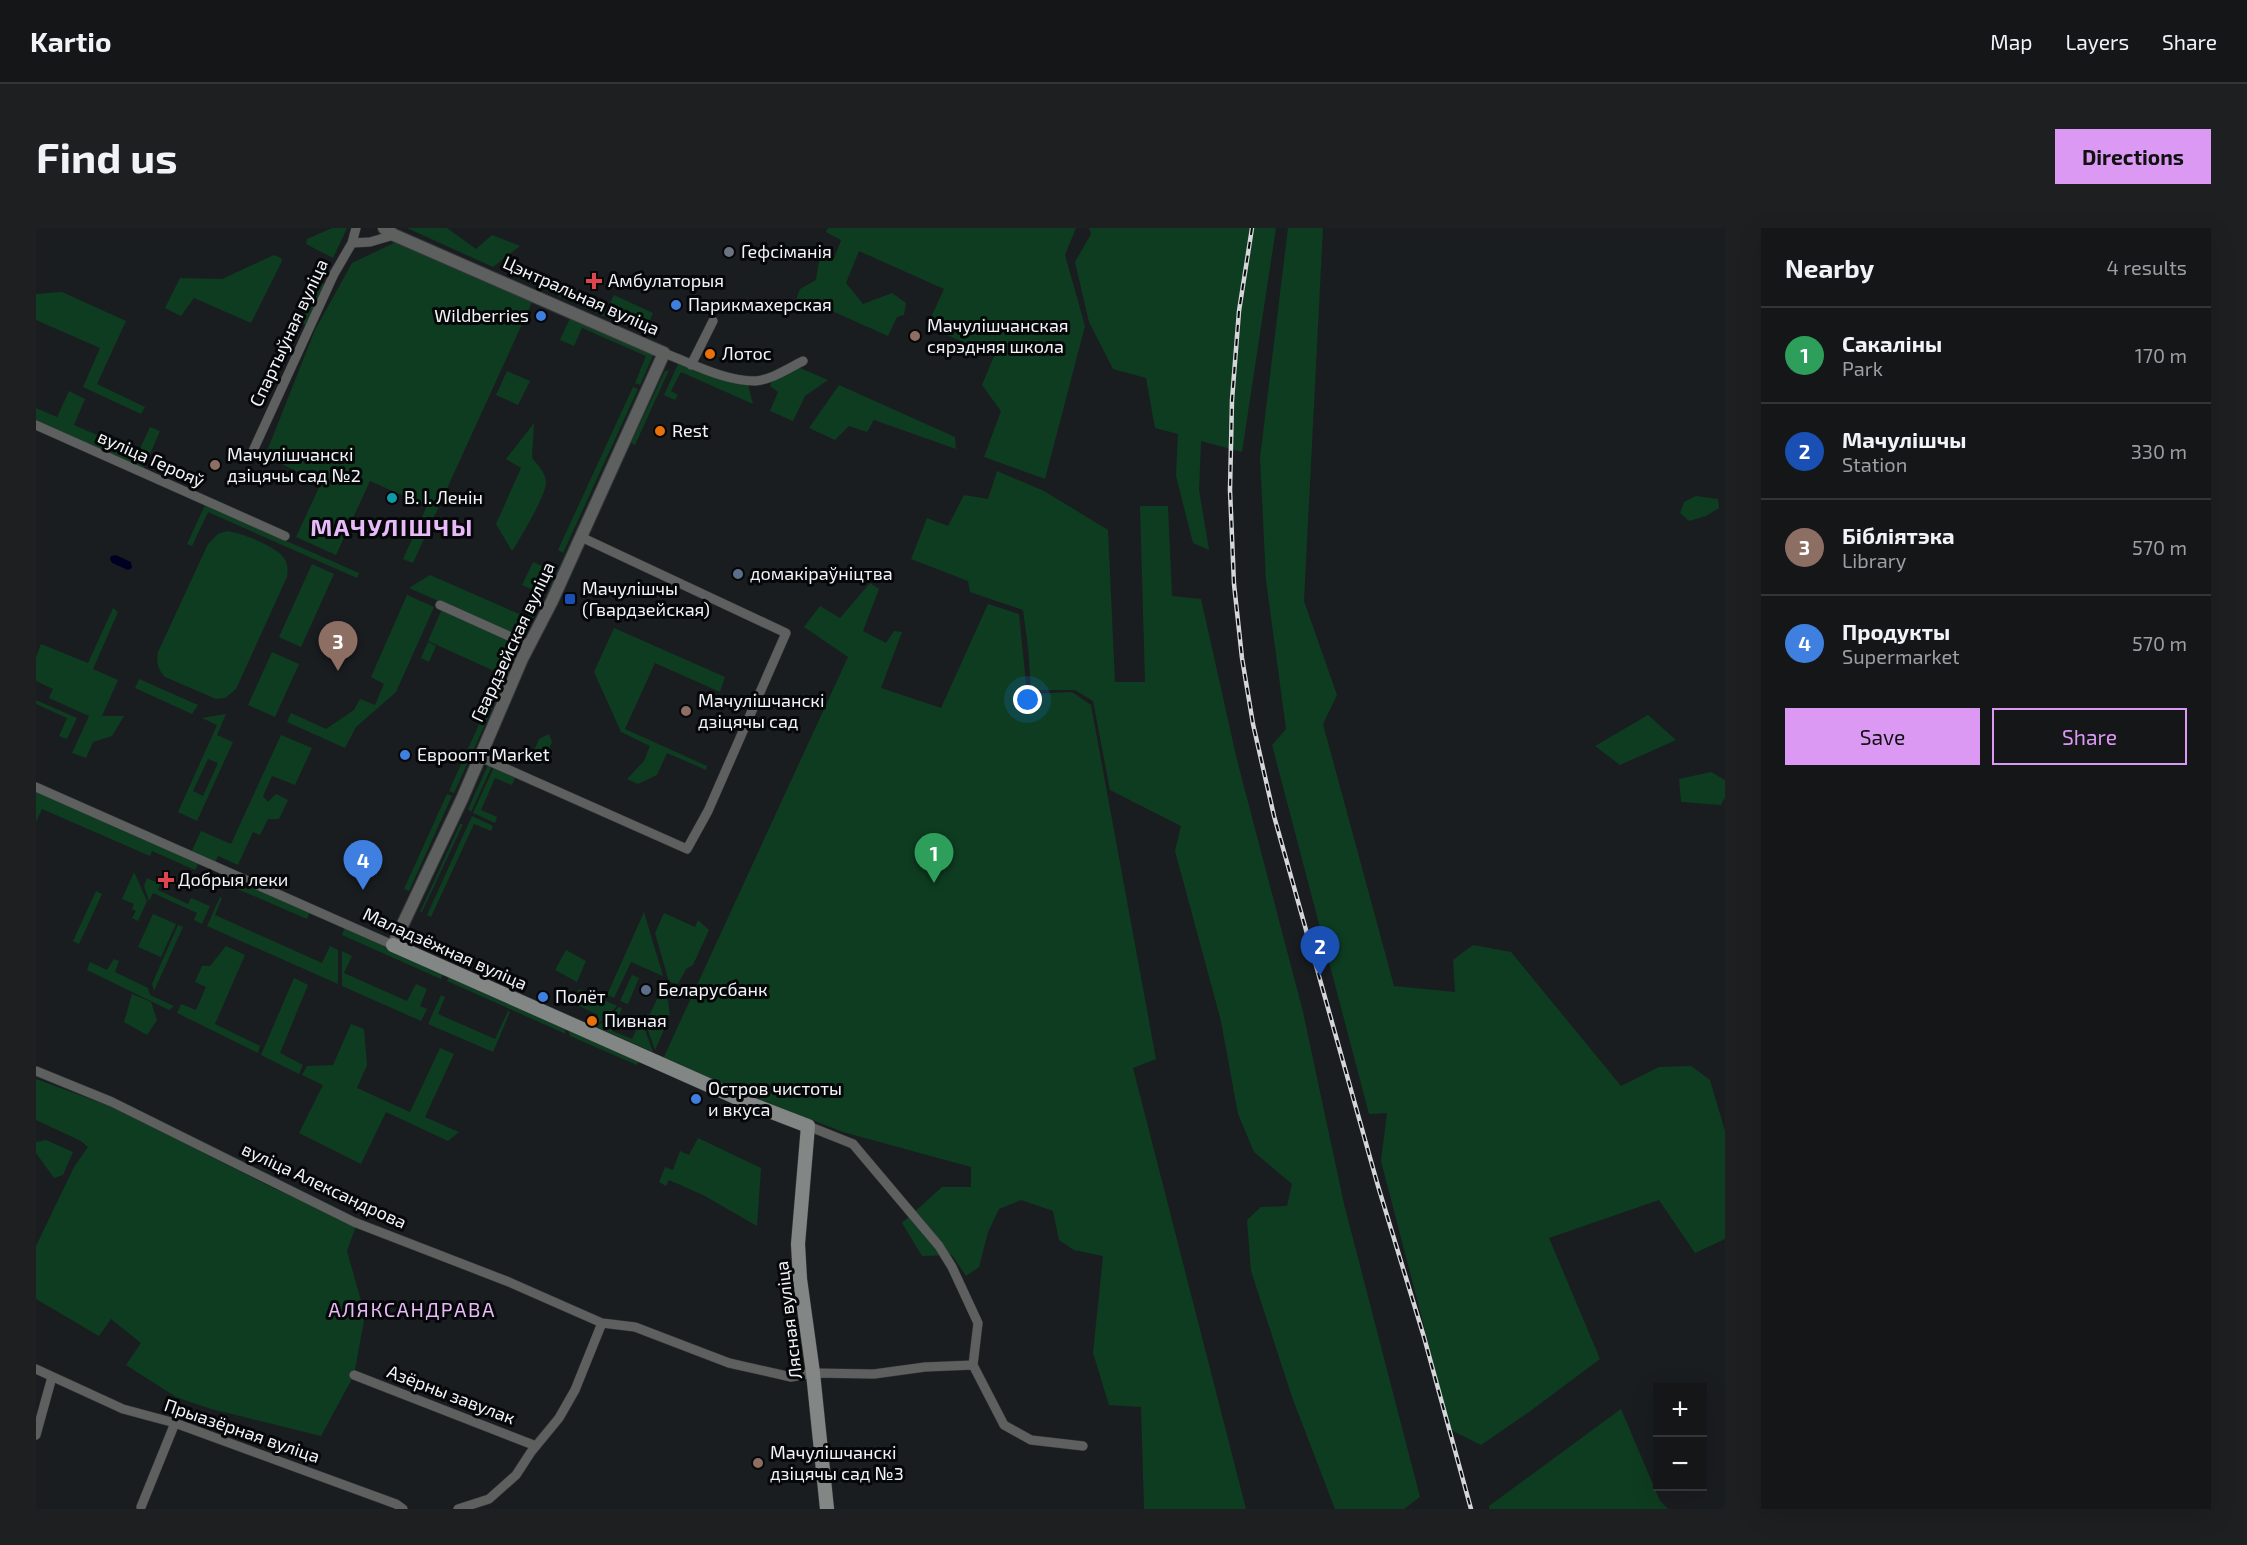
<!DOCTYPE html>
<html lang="en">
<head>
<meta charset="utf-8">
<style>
  :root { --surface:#141618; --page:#1d1f21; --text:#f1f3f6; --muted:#9d9fa2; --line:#333537; --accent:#dc99f4 }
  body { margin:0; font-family:"Exo 2",sans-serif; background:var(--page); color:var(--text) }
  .controls { position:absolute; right:18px; bottom:18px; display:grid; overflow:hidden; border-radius:0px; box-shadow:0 6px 24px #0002 }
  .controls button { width:54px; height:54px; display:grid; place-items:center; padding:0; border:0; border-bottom:2px solid var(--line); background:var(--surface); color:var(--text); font:30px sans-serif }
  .you { position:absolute; left:992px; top:472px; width:21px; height:21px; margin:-15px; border:4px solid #fff; border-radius:50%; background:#1a73e8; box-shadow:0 0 0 9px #1a73e833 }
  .badge { display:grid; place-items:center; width:39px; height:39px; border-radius:50%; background:var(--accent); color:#fff; font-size:20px; font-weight:700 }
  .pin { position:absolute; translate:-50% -50px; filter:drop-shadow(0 2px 3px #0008) }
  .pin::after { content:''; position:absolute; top:32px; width:21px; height:18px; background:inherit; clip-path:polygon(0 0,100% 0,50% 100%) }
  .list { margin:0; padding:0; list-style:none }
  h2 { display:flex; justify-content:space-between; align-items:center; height:78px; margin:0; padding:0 24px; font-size:26px }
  h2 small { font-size:20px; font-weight:400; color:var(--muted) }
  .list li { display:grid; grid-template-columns:39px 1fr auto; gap:18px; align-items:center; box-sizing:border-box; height:96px; padding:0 24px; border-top:2px solid var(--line) }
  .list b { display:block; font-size:22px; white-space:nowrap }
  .list p { margin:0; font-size:20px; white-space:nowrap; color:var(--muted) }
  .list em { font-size:20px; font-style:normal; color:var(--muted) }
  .actions { display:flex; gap:12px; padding:18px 24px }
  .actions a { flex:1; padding:14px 0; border:2px solid var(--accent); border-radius:0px; text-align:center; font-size:21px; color:var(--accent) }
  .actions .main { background:var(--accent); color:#111 }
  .map { position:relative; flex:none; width:1689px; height:1281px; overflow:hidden; border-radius:0px }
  header { display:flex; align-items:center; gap:36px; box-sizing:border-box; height:84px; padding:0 30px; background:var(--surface); border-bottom:2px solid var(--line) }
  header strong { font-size:28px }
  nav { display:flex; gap:33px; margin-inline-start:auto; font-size:21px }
  .intro { display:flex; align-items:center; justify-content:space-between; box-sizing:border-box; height:144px; padding:0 36px }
  h1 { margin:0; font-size:42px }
  .button { padding:15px 27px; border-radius:0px; background:var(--accent); color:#111; font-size:21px; font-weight:700 }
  main { display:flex; gap:36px; padding:0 36px }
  aside { flex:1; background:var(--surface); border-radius:0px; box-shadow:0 6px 24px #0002 }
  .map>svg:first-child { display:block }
  .green { fill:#0e3c20; fill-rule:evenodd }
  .water { fill:#000023 }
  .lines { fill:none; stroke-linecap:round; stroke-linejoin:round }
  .minor-casing { stroke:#34373a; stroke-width:10 }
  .tertiary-casing { stroke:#34373a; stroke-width:14 }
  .secondary-casing { stroke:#34373a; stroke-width:15 }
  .minor { stroke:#5d605e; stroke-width:9 }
  .tertiary { stroke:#5d605e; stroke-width:12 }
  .secondary { stroke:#828684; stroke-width:14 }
  .rail-casing { stroke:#d4d6d9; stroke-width:4.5 }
  .rail { stroke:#060708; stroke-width:2; stroke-dasharray:7; stroke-linecap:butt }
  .worship-dot { fill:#6b7280; stroke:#060708; stroke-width:2 }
  .health-dot { fill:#e0444e; stroke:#060708; stroke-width:2 }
  .shop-dot { fill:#3f7fe0; stroke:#060708; stroke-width:2 }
  .education-dot { fill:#8d6e63; stroke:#060708; stroke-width:2 }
  .food-dot { fill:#e8710a; stroke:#060708; stroke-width:2 }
  .culture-dot { fill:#0f9aa8; stroke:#060708; stroke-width:2 }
  .service-dot { fill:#5c6f8a; stroke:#060708; stroke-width:2 }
  .transit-dot { fill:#1a4fb4; stroke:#060708; stroke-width:2 }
  .labels { text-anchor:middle; stroke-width:6; stroke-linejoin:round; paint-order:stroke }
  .poi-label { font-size:18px; fill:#f2f4f7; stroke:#060708; text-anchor:start }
  .street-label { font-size:18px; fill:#f2f4f7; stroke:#060708 }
  .neighbourhood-label { font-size:20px; letter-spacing:1.5px; fill:#e9bafa; stroke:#060708 }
  .district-label { font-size:24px; font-weight:bold; letter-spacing:1.5px; fill:#e9bafa; stroke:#060708 }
</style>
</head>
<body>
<header>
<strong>Kartio</strong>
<nav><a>Map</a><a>Layers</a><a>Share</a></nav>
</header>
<div class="intro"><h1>Find us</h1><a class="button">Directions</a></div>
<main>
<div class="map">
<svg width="1689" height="1281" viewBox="0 0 1689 1281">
  <rect width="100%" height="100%" fill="#1a1d20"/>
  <!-- green -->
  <path class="green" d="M 296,0 L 311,0 L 297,30 L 270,16 L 271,11 Z
    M 371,0 L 411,0 L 440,21 L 456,7 L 484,18 L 457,39 Z
    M 792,0 L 1040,0 L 1029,27 L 1049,98 L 1009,251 L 948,229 L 965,183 L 946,157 L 958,128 L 891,98 L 908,61 L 823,23 L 810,55 L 827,76 L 856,65 L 870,75 L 868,87 L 861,89 L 852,108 L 796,83 L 774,83 L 760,72 L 764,61 L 780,52 L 784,26 L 798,31 L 805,12 L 790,4 Z
    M 1053,0 L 1240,0 L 1206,224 L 1165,213 L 1163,262 L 1173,322 L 1157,315 L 1140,248 L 1142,206 L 1119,200 L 1110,150 L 1077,141 L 1053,94 L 1039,34 L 1055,6 Z
    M 1252,0 L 1287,0 L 1268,373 L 1301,467 L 1287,496 L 1358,758 L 1419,764 L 1417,732 L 1437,717 L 1475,724 L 1585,858 L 1623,839 L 1655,838 L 1674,852 L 1689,903 L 1689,1011 L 1659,1025 L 1623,972 L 1513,1010 L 1564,1131 L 1493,1184 L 1445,1217 L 1415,1202 L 1345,933 L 1351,885 L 1333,886 L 1236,517 L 1250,501 L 1230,352 L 1224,230 Z
    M 362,13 L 497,72 L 377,335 L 367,331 L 391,278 L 334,253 L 300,327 L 260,309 L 285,255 L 229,228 L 279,102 L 316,35 Z
    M 238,27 L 245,30 L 246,33 L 215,95 L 158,70 L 145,88 L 129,80 L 144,50 L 186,51 Z
    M 485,43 L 570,82 L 578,67 L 617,85 L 608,106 L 482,50 Z
    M 282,54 L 290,57 L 272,98 L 264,95 Z
    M 26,64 L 90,93 L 61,156 L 109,179 L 105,186 L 47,159 L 64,120 L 0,92 L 0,66 Z
    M 535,88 L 618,125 L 604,157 L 599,155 L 610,128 L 546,100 L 538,118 L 524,112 Z
    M 642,136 L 689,152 L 712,157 L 717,176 L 645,144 L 635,163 L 642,167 L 639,172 L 628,167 Z
    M 764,140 L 792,152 L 769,168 L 757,193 L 734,183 L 742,164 L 734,158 L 736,152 Z
    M 633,142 L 599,217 L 595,215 L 629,143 Z
    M 471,143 L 494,153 L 482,177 L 460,167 Z
    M 803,157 L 919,209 L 920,221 L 838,192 L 831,204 L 813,198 L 799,212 L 773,200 Z
    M 597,159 L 602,161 L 527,325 L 522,322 Z
    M 604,162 L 606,166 L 514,369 L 510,368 Z
    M 33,163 L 49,171 L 38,197 L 102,225 L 114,199 L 124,203 L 107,242 L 0,194 L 0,180 L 21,189 Z
    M 498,195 L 496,230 C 502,237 510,245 510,255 C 510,267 484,311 476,323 L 460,296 L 485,240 L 470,231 Z
    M 961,243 L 1008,263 L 1072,302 L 1079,454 L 1109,454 L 1104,278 L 1132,278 L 1136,368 L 1165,371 L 1201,532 L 1267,784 L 1308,976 L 1384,1269 L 1368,1281 L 1299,1281 L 1256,1169 L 1215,1043 L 1211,992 L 1225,979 L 1251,978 L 1256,956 L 1218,924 L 1202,886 L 1185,793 L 1139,623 L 1145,598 L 1074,562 L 1057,473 L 1039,462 L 995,462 L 992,419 L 987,382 L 934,364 L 932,353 L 875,331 L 891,290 L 912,298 L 928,267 L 952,271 Z
    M 1660,268 L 1682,271 L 1683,280 L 1670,288 L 1653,293 L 1644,285 L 1648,274 Z
    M 169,277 L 323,345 L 321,350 L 172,284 L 156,318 L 151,316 Z
    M 191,303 C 205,305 240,318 248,330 C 252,336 252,342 251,349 L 200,461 L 189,470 L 180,471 L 129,449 C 122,441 120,435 122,424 L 172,316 L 182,306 Z
    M 497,334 L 513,341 L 502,364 L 486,357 Z
    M 276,336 L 298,346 L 265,419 L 243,409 Z
    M 394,347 L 490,389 L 482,408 L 373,360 Z
    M 834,355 L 843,361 L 827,403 L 850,415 L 858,403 L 866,404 L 845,460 L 905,480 L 952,376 L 983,386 L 991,466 L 1036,464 L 1055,477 L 1120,831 L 1097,840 L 1210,1281 L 1108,1281 L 1105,1179 L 1073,1177 L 1057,1125 L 1067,1028 L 1038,1022 L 1023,1012 L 1017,983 L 985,972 L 963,981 L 952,1004 L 943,1039 L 930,1048 L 916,1027 L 886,1028 L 866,995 L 906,959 L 935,959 L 935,939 L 807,904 L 626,833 L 812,429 L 768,399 L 784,378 L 804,390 Z
    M 371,367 L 398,379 L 360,464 L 320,499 L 309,520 L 251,494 L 255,485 L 290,501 L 318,482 L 324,471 L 339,477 L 348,456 L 335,449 Z
    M 501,368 L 506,371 L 488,410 L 483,408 Z
    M 77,380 L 82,384 L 57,441 L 82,452 L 66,488 L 88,488 L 76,508 L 57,514 L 50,530 L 36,525 L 53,488 L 13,470 L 17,461 L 0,453 L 0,429 L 5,416 L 52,435 Z
    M 406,381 L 479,414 L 465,446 L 392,413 Z
    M 578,400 L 689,449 L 684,464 L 619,435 L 589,501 L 671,538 L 670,542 L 631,525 L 621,547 L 602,556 L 591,551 L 608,533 L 614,518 L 585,504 L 558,444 Z
    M 392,414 L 400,418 L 393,434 L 385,430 Z
    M 481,414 L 486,416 L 461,470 L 456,468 Z
    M 236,424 L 263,436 L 239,489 L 212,477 Z
    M 103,451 L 162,477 L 156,486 L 99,460 Z
    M 0,472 L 41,490 L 31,511 L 23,508 L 31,490 L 0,476 Z
    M 454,472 L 459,474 L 418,565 L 413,563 Z
    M 190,486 L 181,507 L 197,514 L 161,593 L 142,584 L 181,497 L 166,490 ZM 172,531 L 182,535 L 167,568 L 157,563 Z
    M 1612,487 L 1640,512 L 1584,537 L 1559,518 Z
    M 513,506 L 516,514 L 506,537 L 494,532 L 503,511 Z
    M 245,507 L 276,520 L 259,557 L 236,548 L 227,568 L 232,574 L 240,566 L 252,572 L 243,591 L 232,591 L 224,607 L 217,604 L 202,637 L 182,628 L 179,635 L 155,625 L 165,603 L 195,616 Z
    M 452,537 L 456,538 L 435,584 L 432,581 Z
    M 458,539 L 480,548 L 476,557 L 459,550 L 445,582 L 461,589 L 459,595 L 437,585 Z
    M 1675,544 L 1689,552 L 1689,569 L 1685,577 L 1645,574 L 1643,551 Z
    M 0,562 L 163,634 L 159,642 L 116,623 L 114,628 L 6,581 L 0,594 Z
    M 411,566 L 416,568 L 373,663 L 368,661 Z
    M 436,588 L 457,598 L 455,603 L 438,596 L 395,689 L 391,687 Z
    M 424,596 L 427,596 L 386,684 L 384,684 Z
    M 98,644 L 111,673 L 102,693 L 96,690 L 100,683 L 96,681 L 98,676 L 86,671 Z
    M 194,648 L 274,684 L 271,691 L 190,656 Z
    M 111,650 L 124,656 L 122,662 L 152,676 L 155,670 L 174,678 L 166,696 L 158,692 L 161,685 L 117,665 L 113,673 L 108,658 Z
    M 60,663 L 66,666 L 43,716 L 37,713 Z
    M 184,669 L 186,670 L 179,687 L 286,735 L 294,718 L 302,722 L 302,756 L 171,698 Z
    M 608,684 L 627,748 L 595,734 L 578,770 L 571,767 Z
    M 628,685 L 659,699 L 662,692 L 673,702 L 657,737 L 650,741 L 642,756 L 633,754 L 619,705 Z
    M 117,686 L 140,696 L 125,729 L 102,719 Z
    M 142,697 L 147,699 L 118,763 L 116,756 Z
    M 309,699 L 408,743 L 405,751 L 306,707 Z
    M 190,718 L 209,727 L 179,796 L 224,818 L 222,825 L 141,785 L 145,776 L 160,782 L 170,759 L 159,754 L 166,738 L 174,738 Z
    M 530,722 L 550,733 L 541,754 L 519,742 Z
    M 306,723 L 316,728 L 308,745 L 371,773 L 380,756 L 391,761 L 384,778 L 391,781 L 385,793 L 306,758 Z
    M 78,731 L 83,733 L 79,744 L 112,760 L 114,767 L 138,778 L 133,782 L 51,742 L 54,734 L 71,742 Z
    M 415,745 L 526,795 L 530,806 L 411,753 Z
    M 596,747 L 603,750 L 592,776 L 584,773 Z
    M 258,750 L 272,757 L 244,825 L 267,837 L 263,846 L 225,827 Z
    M 543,761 L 581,778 L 559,799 L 557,798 L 562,787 L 537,775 Z
    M 628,764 L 631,767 L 634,787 L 610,788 L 614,786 L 624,765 Z
    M 96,766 L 115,774 L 121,792 L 111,807 L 88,794 Z
    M 405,767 L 409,769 L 402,786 L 459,811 L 472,783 L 474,784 L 457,824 L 392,796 Z
    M 583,779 L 586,780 L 576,803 L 596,811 L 605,791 L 617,824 L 561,799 Z
    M 633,790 L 619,822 L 608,791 Z
    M 315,796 L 328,801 L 331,837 L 321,860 L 374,884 L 404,820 L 418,826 L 389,889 L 423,904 L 412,913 L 350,884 L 325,936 L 263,905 L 287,857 L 266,847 L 271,838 L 297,837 Z
    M 530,796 L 604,830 L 601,837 L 534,808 Z
    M 0,851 L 79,880 L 231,957 L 320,998 L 311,1023 L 329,1087 L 318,1147 L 285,1208 L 175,1181 L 140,1169 L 90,1137 L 105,1115 L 75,1091 L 63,1108 L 0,1071 L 0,1018 L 38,939 L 52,919 L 45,913 L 0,892 Z
    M 662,910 L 725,940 L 721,998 L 667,967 L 633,952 L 630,958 L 623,954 L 629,939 L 637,942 L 644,923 L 653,927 Z
    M 10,912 L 37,924 L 27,947 L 18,950 L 0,925 L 0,914 Z
    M 1585,1181 L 1624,1273 L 1632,1281 L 1453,1281 L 1453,1278 Z"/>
  <!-- water -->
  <path class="water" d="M 80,327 L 95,334 L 96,340 L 92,342 L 76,335 L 74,331 L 75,328 Z"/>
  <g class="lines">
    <!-- minor casing -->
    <g class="minor-casing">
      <path id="minor" d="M 316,15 L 334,14 L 358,7
        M 628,125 C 657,136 688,153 719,153 C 735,152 753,140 767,133
        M 655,137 L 677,93
        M 0,197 L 249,308
        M 216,225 L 298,46 L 316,15 L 320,0
        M 404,377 L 493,417
        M 444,529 L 651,621 L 672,583 L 750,405 L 545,309
        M 0,559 L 357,717
        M 0,843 L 76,874 L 318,994 L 473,1054 L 566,1095 L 599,1099 L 693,1135 L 755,1149 L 777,1145 L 838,1146 L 889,1139 L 937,1137
        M 772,898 L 817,916 L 903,1018 L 916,1039 L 942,1095 L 937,1137 L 968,1197 L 995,1212 L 1047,1218
        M 0,1141 L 87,1181 L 139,1195 L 360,1276 L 367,1281
        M 318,1147 L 500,1218
        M 0,1207 L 16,1149
        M 105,1279 L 139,1195
        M 422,1281 L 453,1271 L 480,1247 L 495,1224 L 523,1190 L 539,1162 L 566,1095"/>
    </g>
    <!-- tertiary casing -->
    <g class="tertiary-casing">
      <path id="tertiary" d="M 348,0 L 358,7 L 628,125 L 516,373 L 486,431 L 426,571 L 357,717"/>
    </g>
    <!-- secondary casing -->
    <g class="secondary-casing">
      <path id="secondary" d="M 357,717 L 715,876 L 772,898 L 762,1016 L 764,1051 L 777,1145 L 791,1281"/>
    </g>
    <!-- minor -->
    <use href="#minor" class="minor"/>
    <!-- tertiary -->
    <use href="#tertiary" class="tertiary"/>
    <!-- secondary -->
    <use href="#secondary" class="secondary"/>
    <!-- rail casing -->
    <g class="rail-casing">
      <path id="rail" d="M 1216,0 L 1203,83 L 1196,172 L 1194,262 L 1198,356 L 1206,430 L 1217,496 L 1238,588 L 1342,958 L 1388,1109 L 1435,1281"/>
    </g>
    <!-- rail -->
    <use href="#rail" class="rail"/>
  </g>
  <!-- markers -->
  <circle class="worship-dot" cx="693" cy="24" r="6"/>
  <g class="health-dot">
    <path d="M555 44h6v6h6v6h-6v6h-6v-6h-6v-6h6z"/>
    <path d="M127 643h6v6h6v6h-6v6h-6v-6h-6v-6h6z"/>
  </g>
  <g class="shop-dot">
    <circle cx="640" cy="77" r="6"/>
    <circle cx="505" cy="88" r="6"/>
    <circle cx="369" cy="527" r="6"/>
    <circle cx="507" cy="769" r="6"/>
    <circle cx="660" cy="871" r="6"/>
  </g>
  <g class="education-dot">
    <circle cx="879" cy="108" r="6"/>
    <circle cx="179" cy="237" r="6"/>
    <circle cx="650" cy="483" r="6"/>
    <circle cx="722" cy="1235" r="6"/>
  </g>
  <g class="food-dot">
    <circle cx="674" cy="126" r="6"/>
    <circle cx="624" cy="203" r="6"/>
    <circle cx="556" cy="793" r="6"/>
  </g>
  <circle class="culture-dot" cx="356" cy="270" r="6"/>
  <g class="service-dot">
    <circle cx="702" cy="346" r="6"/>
    <circle cx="610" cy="762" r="6"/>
  </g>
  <rect class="transit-dot" x="528" y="365" width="12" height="12" rx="3"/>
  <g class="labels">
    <!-- poi labels -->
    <g class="poi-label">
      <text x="705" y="30">Гефсіманія</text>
      <text x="572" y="59">Амбулаторыя</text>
      <text x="652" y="83">Парикмахерская</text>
      <text x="493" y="94" text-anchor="end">Wildberries</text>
      <text x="891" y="104">Мачулішчанская<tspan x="891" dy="21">сярэдняя школа</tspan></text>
      <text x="686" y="132">Лотос</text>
      <text x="636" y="209">Rest</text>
      <text x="191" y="233">Мачулішчанскі<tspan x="191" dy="21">дзіцячы сад №2</tspan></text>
      <text x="368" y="276">В. І. Ленін</text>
      <text x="714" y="352">домакіраўніцтва</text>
      <text x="546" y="367">Мачулішчы<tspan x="546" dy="21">(Гвардзейская)</tspan></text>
      <text x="662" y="479">Мачулішчанскі<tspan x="662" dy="21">дзіцячы сад</tspan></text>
      <text x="381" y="533">Евроопт Market</text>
      <text x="142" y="658">Добрыя леки</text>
      <text x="622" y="768">Беларусбанк</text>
      <text x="519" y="775">Полёт</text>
      <text x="568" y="799">Пивная</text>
      <text x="672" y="867">Остров чистоты<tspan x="672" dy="21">и вкуса</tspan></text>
      <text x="734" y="1231">Мачулішчанскі<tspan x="734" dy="21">дзіцячы сад №3</tspan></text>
    </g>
    <!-- street labels -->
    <g class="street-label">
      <text transform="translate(545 68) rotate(24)" y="6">Цэнтральная вуліца</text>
      <text transform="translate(253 105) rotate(-65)" y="6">Спартыўная вуліца</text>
      <text transform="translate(115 231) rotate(24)" y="6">вуліца Герояў</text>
      <text transform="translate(477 414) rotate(-65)" y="6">Гвардзейская вуліца</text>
      <text transform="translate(409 721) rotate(24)" y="6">Маладзёжная вуліца</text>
      <text transform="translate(288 958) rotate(25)" y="6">вуліца Александрова</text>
      <text transform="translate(753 1092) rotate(-97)" y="6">Лясная вуліца</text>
      <text transform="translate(415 1167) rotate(21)" y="6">Азёрны завулак</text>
      <text transform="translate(206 1203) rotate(19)" y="6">Прыазёрная вуліца</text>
    </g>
    <!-- neighbourhood labels -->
    <g class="neighbourhood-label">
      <text x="376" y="1089">АЛЯКСАНДРАВА</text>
    </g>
    <!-- district labels -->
    <g class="district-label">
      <text x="356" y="308">МАЧУЛІШЧЫ</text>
    </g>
  </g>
</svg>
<div class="controls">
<button>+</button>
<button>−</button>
</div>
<div class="you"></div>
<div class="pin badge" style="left:898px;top:655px;background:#2e9e5b">1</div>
<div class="pin badge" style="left:1284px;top:748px;background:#1a4fb4">2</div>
<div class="pin badge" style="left:302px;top:443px;background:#8d6e63">3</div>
<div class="pin badge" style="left:327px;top:662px;background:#3f7fe0">4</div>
</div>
<aside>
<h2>Nearby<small>4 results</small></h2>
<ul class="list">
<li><span class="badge" style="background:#2e9e5b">1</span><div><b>Сакаліны</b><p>Park</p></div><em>170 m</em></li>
<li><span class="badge" style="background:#1a4fb4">2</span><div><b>Мачулішчы</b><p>Station</p></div><em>330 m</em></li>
<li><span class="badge" style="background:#8d6e63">3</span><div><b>Бібліятэка</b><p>Library</p></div><em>570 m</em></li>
<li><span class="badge" style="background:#3f7fe0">4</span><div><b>Продукты</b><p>Supermarket</p></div><em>570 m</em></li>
</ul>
<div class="actions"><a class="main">Save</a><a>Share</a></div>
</aside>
</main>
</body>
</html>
